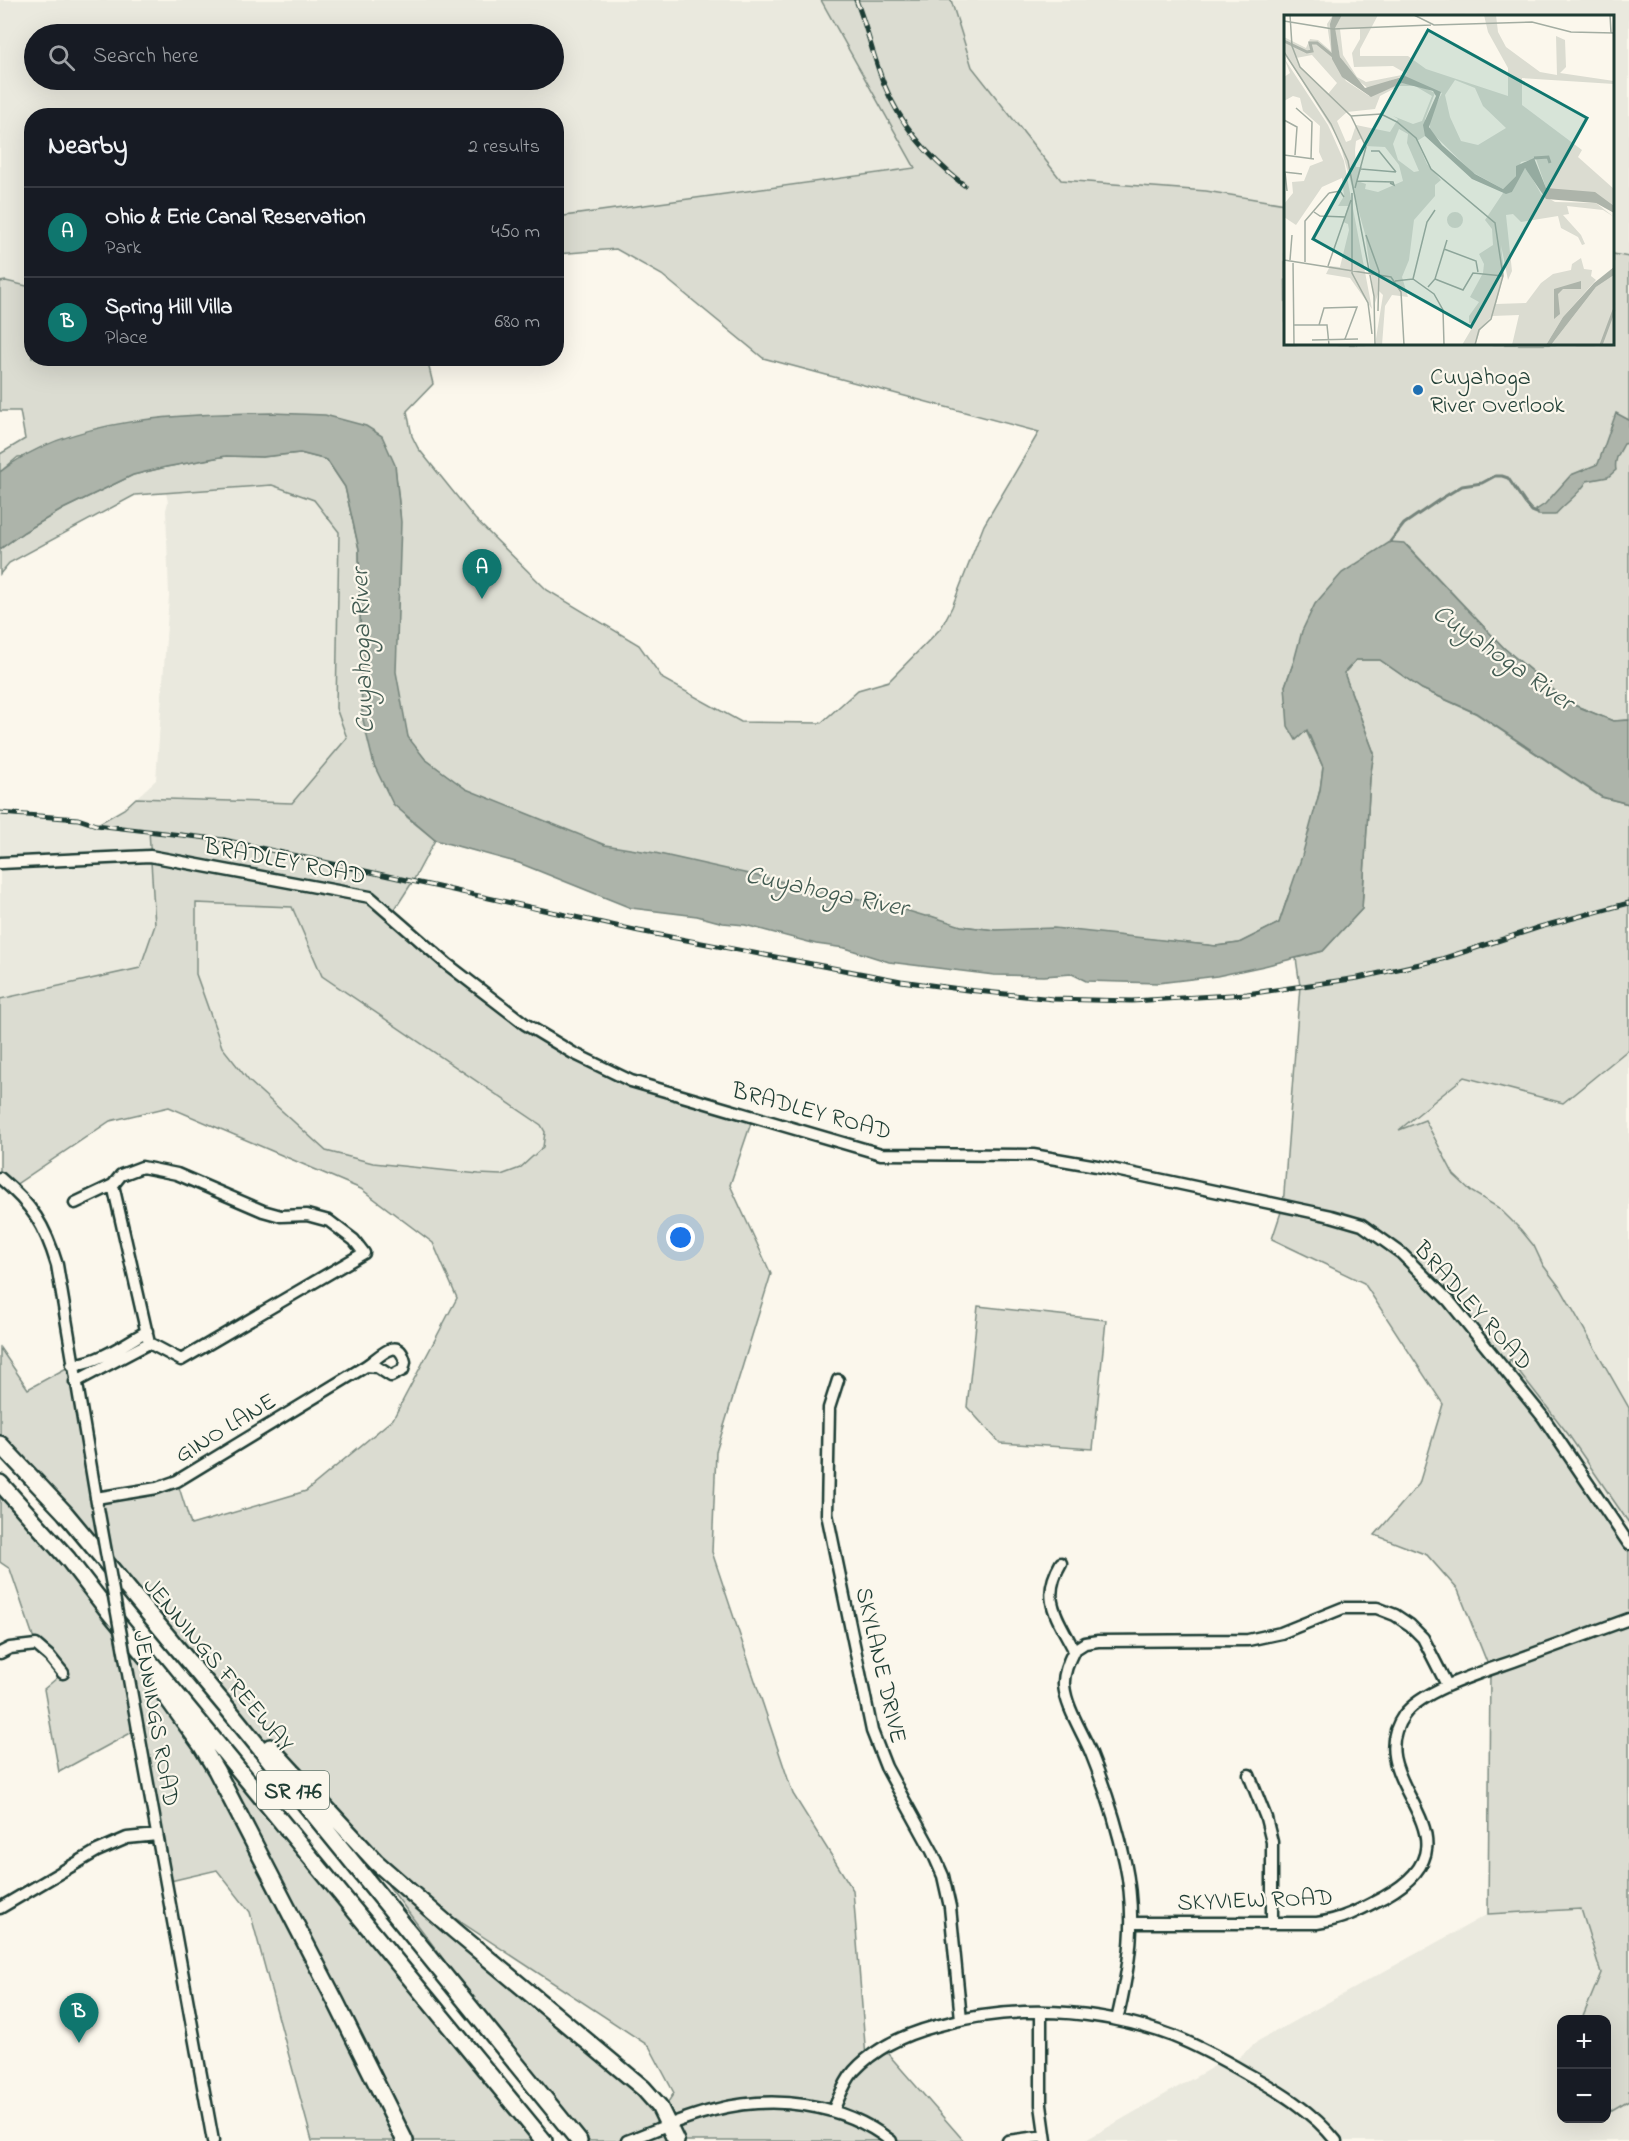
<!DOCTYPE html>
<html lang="en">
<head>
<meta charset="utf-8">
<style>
  :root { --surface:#171b24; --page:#20242c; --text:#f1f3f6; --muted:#9ea1a6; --line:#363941; --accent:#0f766e }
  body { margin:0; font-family:"Indie Flower",sans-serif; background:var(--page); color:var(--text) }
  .controls { position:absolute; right:18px; bottom:18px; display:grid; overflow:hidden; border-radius:12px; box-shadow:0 6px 24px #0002 }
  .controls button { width:54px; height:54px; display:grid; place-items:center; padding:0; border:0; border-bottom:2px solid var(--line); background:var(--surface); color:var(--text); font:30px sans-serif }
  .you { position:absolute; left:681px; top:1238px; width:21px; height:21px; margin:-15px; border:4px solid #fff; border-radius:50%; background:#1a73e8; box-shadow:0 0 0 9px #1a73e833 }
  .badge { display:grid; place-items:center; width:39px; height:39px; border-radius:50%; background:var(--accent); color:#fff; font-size:20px; font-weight:700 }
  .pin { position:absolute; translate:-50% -50px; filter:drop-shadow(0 2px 3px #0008) }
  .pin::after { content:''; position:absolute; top:32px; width:21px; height:18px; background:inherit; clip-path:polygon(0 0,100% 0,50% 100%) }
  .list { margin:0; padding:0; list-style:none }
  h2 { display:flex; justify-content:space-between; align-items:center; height:78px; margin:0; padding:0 24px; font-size:26px }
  h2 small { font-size:20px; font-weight:400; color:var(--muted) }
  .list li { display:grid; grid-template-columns:39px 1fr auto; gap:18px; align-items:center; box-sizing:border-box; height:90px; padding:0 24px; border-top:2px solid var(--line) }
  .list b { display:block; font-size:22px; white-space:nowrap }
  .list p { margin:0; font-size:20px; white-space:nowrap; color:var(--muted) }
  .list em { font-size:20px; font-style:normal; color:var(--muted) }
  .icon { flex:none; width:33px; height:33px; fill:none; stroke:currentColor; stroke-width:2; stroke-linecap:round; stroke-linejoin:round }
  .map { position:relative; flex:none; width:1629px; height:2141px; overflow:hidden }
  .search { position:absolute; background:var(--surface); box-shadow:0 6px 24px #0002; left:24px; top:24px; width:540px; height:66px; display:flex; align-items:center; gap:15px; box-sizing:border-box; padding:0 21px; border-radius:33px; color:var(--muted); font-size:22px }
  .panel { position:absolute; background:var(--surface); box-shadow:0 6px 24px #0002; left:24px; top:108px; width:540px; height:258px; border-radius:24px }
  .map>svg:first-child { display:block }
  .built { fill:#eae9de; fill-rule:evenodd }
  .green { fill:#dbdcd1; stroke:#7d8c82; stroke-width:1.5; fill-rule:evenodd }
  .water { fill:#adb4aa; stroke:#74847b; stroke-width:1.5 }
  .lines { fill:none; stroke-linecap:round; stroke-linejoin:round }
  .stream { stroke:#74847b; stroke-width:3 }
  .minor-casing { stroke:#1f3d34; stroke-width:15 }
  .highway-casing { stroke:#1f3d34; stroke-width:20 }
  .minor { stroke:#fbf7ec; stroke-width:10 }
  .highway { stroke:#fbf7ec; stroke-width:15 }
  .rail-casing { stroke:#1f3d34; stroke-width:5 }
  .rail { stroke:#fbf7ec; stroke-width:3; stroke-dasharray:9; stroke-linecap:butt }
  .minor-bridge-casing { stroke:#1f3d34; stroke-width:15; stroke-linecap:butt }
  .minor-bridge { stroke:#fbf7ec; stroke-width:10 }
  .poi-dot { fill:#1f6fb2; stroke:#fbf7ec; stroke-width:2 }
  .labels { text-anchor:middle; stroke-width:4.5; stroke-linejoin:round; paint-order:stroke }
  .shield { fill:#fbf7ec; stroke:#61756b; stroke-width:1.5 }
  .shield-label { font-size:22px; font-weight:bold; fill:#1f3d34 }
  .poi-label { font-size:24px; fill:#1f3d34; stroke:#fbf7ec; text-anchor:start }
  .street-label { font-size:24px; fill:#1f3d34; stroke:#fbf7ec }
  .water-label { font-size:26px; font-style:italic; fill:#425b52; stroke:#fbf7ec }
  .inset-river { fill:none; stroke:#adb4aa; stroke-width:3 }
  .inset-road { fill:none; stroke:#a3ada2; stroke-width:1.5 }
  .view { fill:#0f766e; fill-opacity:0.15; stroke:#0f766e; stroke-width:3 }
  .inset-edge { fill:none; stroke:#1f3d34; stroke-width:3 }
</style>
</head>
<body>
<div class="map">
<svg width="1629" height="2141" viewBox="0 0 1629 2141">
  <rect width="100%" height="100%" fill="#fbf7ec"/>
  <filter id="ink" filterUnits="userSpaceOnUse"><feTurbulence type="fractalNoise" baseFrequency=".0167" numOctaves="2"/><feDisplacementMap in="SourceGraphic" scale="12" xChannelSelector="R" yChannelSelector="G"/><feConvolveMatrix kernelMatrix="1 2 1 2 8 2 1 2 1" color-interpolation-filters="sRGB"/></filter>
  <g filter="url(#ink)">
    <!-- built -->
    <path class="built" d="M 0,0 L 821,0 L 915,168 L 557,217 L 556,116 L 32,116 L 31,295 L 6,281 L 0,282 ZM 34,34 L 554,34 L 554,80 L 34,80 Z
      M 951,0 L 1629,0 L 1629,257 L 1613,254 L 1612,16 L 1286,16 L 1285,204 L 1206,191 L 1061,180 L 972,67 Z
      M 272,485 L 314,500 L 339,532 L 336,708 L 347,738 L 292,803 L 136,798 L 156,780 L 169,596 L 166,510 L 168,502 L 166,493 Z
      M 0,814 L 78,819 L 96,825 L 149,830 L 155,925 L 140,968 L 0,999 Z
      M 196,903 L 292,906 L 322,976 L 541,1125 L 545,1132 L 543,1147 L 520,1168 L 501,1175 L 479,1174 L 373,1163 L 326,1151 L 249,1081 L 222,1047 L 196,974 Z
      M 1629,1049 L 1629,1528 L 1589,1470 L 1510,1366 L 1528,1279 L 1397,1132 L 1464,1077 L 1562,1103 Z
      M 1581,1909 L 1601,1973 L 1582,2019 L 1562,2020 L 1562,2118 L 1589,2119 L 1591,2121 L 1597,2119 L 1606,2118 L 1607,2113 L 1629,2100 L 1629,2141 L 1344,2141 L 1326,2119 L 1306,2103 L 1237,2059 L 1258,2041 L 1488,1914 Z
      M 1218,2064 L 1293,2109 L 1318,2131 L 1327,2141 L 1084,2141 Z"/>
    <!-- green -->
    <path class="green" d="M 821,0 L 951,0 L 972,67 L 1061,180 L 1206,191 L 1285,204 L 1286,344 L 1612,344 L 1613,254 L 1629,257 L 1629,720 L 1613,721 L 1569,703 L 1504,648 L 1405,543 L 1294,661 L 1285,686 L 1323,767 L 1320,790 L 1297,882 L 1288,896 L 1279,923 L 1239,943 L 1216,946 L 1101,934 L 995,930 L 961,926 L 606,854 L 489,807 L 425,759 L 408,738 L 391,667 L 397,628 L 400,513 L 395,466 L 375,432 L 18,457 L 0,472 L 0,454 L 25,439 L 20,411 L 0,411 L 0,282 L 6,281 L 31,287 L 32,358 L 427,359 L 433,384 L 407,411 L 412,436 L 418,448 L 475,519 L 547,590 L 639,645 L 663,679 L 741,722 L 821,723 L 858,690 L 889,681 L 941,628 L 952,607 L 984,525 L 1039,432 L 763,358 L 662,275 L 616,249 L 557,254 L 557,217 L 915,168 Z
      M 300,453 L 327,460 L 345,487 L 359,549 L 362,716 L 407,817 L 435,840 L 413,881 L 391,915 L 525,1024 L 631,1081 L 753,1117 L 730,1185 L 771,1274 L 716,1452 L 712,1552 L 793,1794 L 853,1890 L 866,2058 L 882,2047 L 964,2141 L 579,2141 L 388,1885 L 389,1880 L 638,2091 L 652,2110 L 662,2111 L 674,2093 L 649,2046 L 397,1880 L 266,1744 L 0,1444 L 0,1348 L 28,1389 L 72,1365 L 96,1498 L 177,1481 L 191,1525 L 306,1491 L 393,1419 L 457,1298 L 433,1243 L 361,1189 L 169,1107 L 110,1121 L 12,1187 L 0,1178 L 0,999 L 140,968 L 155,925 L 149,830 L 96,825 L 124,809 L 136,798 L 292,803 L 347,738 L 336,708 L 339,532 L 314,500 L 272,485 L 135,495 L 9,563 L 0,574 L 0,549 L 24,532 L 63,509 L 133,475 L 166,467 L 226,456 L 262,457 ZM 196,903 L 292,907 L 322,976 L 541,1125 L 545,1132 L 543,1147 L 520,1168 L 501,1175 L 479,1174 L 373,1163 L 326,1151 L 249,1081 L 222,1047 L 196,974 Z
      M 1356,660 L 1380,660 L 1422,689 L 1475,713 L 1601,797 L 1629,804 L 1629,1049 L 1563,1103 L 1464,1077 L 1399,1130 L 1425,1120 L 1454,1175 L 1472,1192 L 1499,1208 L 1521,1230 L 1534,1246 L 1543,1265 L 1561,1289 L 1629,1408 L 1629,1523 L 1568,1434 L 1511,1361 L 1512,1350 L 1507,1373 L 1629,1544 L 1629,2100 L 1607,2113 L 1606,2020 L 1582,2019 L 1601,1973 L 1581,1909 L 1488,1914 L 1490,1670 L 1458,1590 L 1427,1555 L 1375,1535 L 1419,1484 L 1443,1404 L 1364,1283 L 1272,1239 L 1283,1206 L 1300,986 L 1296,958 L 1323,951 L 1362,909 L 1370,778 L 1374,753 L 1344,673 Z
      M 978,1306 L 1106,1320 L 1093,1449 L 1000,1443 L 967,1407 Z
      M 0,1483 L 143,1666 L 216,1769 L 235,1763 L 544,2141 L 312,2141 L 250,1912 L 217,1870 L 166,1882 L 138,1729 L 59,1772 L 44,1689 L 63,1673 L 36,1645 L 10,1569 L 0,1562 Z"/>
    <!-- water -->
    <path class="water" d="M 272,413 L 325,415 L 366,426 L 382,436 L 395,465 L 401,522 L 396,672 L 408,737 L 425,759 L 466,789 L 605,845 L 655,853 L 895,907 L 925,916 L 931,916 L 961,926 L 995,930 L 1054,928 L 1216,946 L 1239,943 L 1279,923 L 1302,856 L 1320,790 L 1323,767 L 1307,730 L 1296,740 L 1288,726 L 1285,686 L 1294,661 L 1302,631 L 1315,604 L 1342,573 L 1390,542 L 1404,543 L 1504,648 L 1569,703 L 1613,721 L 1629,720 L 1629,804 L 1602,797 L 1476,713 L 1422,689 L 1380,660 L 1356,660 L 1344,673 L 1374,753 L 1370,778 L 1362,909 L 1323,951 L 1264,966 L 1217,976 L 1158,983 L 1086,981 L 1072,974 L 1044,976 L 994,975 L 889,962 L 845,948 L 816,944 L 745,925 L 723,923 L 697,916 L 631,908 L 519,863 L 435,840 L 393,804 L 374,765 L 362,716 L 359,549 L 345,487 L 327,460 L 300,453 L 262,457 L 226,456 L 166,467 L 133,475 L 63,509 L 24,532 L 0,549 L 0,472 C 71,416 185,414 272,413 Z
      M 1616,413 L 1629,420 L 1629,443 L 1624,444 C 1619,453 1614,460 1616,470 L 1608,477 L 1587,481 C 1580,494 1565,503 1555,515 L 1538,515 L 1536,510 L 1545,504 L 1571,475 L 1598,464 Z"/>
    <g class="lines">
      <!-- stream -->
      <path class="stream" d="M 1390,542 L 1404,524 L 1439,500 L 1462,486 L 1482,483 L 1495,476 L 1502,476 L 1508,478 L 1525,503 L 1532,511 L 1537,513"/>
      <!-- minor casing -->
      <g class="minor-casing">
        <path id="minor" d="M 0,863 L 150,856 L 370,897 L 447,964 L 525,1024 L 573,1053 L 631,1081 L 881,1154 L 1033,1155 L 1097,1166 L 1331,1216 L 1362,1225 L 1401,1253 L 1449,1301 L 1543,1417 L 1629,1544
          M 0,1178 C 32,1205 45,1225 57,1265 L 97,1503
          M 113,1185 L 149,1343
          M 75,1203 L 113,1185 L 121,1175 L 142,1167 L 177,1174 L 263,1211 L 281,1216 L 307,1215 L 329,1221 L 354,1240 L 364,1253 L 181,1360 L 149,1343
          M 72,1365 C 100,1362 123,1345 147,1331
          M 838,1380 L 829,1408 L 827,1514 L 872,1731 L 886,1767 L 932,1851 L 943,1876 L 950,1907 L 961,2019
          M 75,1382 L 149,1343
          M 96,1498 L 157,1488 L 177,1481 L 366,1366 C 378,1359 398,1333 405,1362 L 403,1370 L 391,1376 L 377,1367 L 366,1366
          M 1061,1563 C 1040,1599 1057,1616 1074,1650
          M 1074,1650 L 1085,1643 L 1098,1641 L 1248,1640 L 1281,1633 L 1343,1608 L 1377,1608 L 1395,1615 L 1410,1625 L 1423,1638 L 1447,1685
          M 1074,1650 C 1069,1660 1063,1673 1064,1685 C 1066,1708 1082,1731 1091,1753 C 1105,1788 1117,1824 1125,1862 C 1137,1918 1130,1965 1117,2020
          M 0,1653 L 10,1648 L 36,1645 L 50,1657 L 63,1673
          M 138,1729 L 213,2141
          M 1249,1775 L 1266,1818 L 1272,1842 L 1272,1923
          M 0,1908 L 97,1851 L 127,1838 L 157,1835
          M 1133,1923 L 1317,1923 C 1344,1919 1360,1910 1384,1897 C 1491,1837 1356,1783 1404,1715 C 1424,1688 1490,1670 1522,1658 C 1557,1645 1593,1632 1629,1619
          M 1041,2012 L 1041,2105 L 1046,2141
          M 833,2111 C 839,2098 844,2082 854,2071 C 876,2047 906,2034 936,2026 C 1013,2004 1098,2008 1173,2036 C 1198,2046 1222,2059 1246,2073 C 1279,2091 1312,2111 1336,2141
          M 627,2141 C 656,2130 684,2117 714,2110 C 773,2095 841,2102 891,2141
          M 1008,2141 L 1045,2136"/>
      </g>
      <!-- highway casing -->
      <g class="highway-casing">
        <path id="highway" d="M 0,1444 L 65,1513 L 228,1709 L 579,2141
          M 0,1483 L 68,1559 L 109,1612 L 544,2141
          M 157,1684 L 201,1745 L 216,1770 L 337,2004 L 405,2141
          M 270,1747 L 376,1862 L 454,1930 L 643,2088 L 659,2106 L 676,2141"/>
      </g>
      <!-- minor -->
      <use href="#minor" class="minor"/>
      <!-- highway -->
      <use href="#highway" class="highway"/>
      <!-- rail casing -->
      <g class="rail-casing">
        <path id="rail" d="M 856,0 C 867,27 873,57 884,84 C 901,126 929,158 964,185
          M 0,813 L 78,819 L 96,825 L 224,840 L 639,931 L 901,981 L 967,990 L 1053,999 L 1132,1001 L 1247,994 L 1358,978 L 1442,959 L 1540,927 L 1629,903"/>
      </g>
      <!-- rail -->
      <use href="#rail" class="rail"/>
      <!-- minor-bridge casing -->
      <g class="minor-bridge-casing">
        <path id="minor-bridge" d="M 98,1508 L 138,1729"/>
      </g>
      <!-- minor-bridge -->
      <use href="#minor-bridge" class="minor-bridge"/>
    </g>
  </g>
  <!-- markers -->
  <circle class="poi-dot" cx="1418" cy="390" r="6"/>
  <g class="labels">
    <!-- shield labels -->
    <rect class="shield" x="257" y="1771" width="72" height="38" rx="4.5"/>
    <g class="shield-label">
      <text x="293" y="1798">SR 176</text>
    </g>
    <!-- poi labels -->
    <g class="poi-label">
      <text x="1430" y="384">Cuyahoga<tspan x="1430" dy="28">River Overlook</tspan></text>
    </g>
    <!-- street labels -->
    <g class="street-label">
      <text transform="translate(285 860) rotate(11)" y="8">BRADLEY ROAD</text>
      <text transform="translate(812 1110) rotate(15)" y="8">BRADLEY ROAD</text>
      <text transform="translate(1474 1305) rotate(48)" y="8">BRADLEY ROAD</text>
      <text transform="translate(225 1427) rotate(-31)" y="8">GINO LANE</text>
      <text transform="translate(219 1664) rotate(50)" y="8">JENNINGS FREEWAY</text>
      <text transform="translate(882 1665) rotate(77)" y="8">SKYLANE DRIVE</text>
      <text transform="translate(157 1718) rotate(80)" y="8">JENNINGS ROAD</text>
      <text transform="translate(1255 1899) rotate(-2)" y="8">SKYVIEW ROAD</text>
    </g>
    <!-- water labels -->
    <g class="water-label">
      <text transform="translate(361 651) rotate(-92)" y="9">Cuyahoga River</text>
      <text transform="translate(1504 656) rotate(35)" y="9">Cuyahoga River</text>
      <text transform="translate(827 890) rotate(12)" y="9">Cuyahoga River</text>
    </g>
  </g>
  <!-- overview -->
  <g transform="translate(1284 15)">
    <rect width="330" height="330" fill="#fbf7ec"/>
    <path d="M 49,0 L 52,50 L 62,66 L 85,81 L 118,68 L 135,70 L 151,78 L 141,104 L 141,121 L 133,126 L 143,149 L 157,165 L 151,170 L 151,181 L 130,205 L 125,245 L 118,262 L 124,282 L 108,280 L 101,291 L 98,330 L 91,330 L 99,280 L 95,276 L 91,288 L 81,219 L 55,125 L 0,37 L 0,22 L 22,33 L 26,24 L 34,25 L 47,36 L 43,9 ZM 28,40 L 53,68 L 44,79 L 16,52 L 12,43 ZM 115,71 L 131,71 L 148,81 L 138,106 L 129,109 L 109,101 L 114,104 L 106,117 L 72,110 L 67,125 L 62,127 L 53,106 L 63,97 L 91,94 L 96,81 ZM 115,114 L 124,119 L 123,128 L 135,156 L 130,157 L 114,145 L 109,129 ZM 78,123 L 81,131 L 101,132 L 115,150 L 119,166 L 94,177 L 81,174 L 82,169 L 73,166 L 78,152 L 72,152 L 71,135 L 72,126 ZM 58,0 L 94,0 L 76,34 L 76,41 L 124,41 L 142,54 L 224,81 L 224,53 L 204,17 L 200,0 L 212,0 L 214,17 L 222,32 L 256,57 L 273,60 L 272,21 L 281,25 L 282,52 L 276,58 L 330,66 L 330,69 L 238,63 L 238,90 L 298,135 L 294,142 L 330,174 L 330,191 L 275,179 L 262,173 L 252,144 L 237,147 L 232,161 L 219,174 L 188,157 L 146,116 L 146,101 L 158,78 L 116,62 L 85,74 L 66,59 L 56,42 L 50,13 ZM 56,14 L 76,14 L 76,24 L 68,38 L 70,52 L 109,51 L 123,59 L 82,67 L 73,62 L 59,40 ZM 171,65 L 191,73 L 199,91 L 222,113 L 194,130 L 177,126 L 166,102 L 161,80 ZM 0,43 L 44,110 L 60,146 L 88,294 L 66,263 L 42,259 L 46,251 L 56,252 L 65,215 L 64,209 L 59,207 L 64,191 L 54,191 L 60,181 L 58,163 L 38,172 L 12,210 L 0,202 L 0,189 L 9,178 L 8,167 L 20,166 L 26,151 L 39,146 L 35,137 L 36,111 L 19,96 L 16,83 L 9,81 L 0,86 L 0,62 L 6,58 ZM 239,153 L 243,154 L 257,179 L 271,187 L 312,188 L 330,202 L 319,195 L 283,191 L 285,199 L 279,200 L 297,220 L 301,229 L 298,230 L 294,222 L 277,213 L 274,201 L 237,207 L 229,199 L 222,200 L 228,256 L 224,265 L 217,230 L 220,258 L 212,289 L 242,288 L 257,268 L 269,259 L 287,255 L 288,249 L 297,243 L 300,254 L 308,255 L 307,261 L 312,265 L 279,302 L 262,330 L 228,330 L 235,300 L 208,301 L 197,313 L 191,330 L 178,330 L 191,308 L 185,308 L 185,301 L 195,287 L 186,282 L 199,258 L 200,249 L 195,239 L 209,230 L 208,214 L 201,205 L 219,178 L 228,177 ZM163 205a8 8 0 1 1 16 0a8 8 0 1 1-16 0ZM 330,260 L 330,330 L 267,330 L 312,272 Z" fill="#dbdcd1" fill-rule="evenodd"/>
    <path d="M 49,0 L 58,0 L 51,13 L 56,42 L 81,73 L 121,61 L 157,77 L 145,112 L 158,130 L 191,159 L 219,174 L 232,161 L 232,151 L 250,143 L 262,173 L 311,177 L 330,191 L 330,198 L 312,188 L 262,184 L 241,153 L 228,177 L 222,179 L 188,164 L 141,121 L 139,110 L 152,81 L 149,76 L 118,68 L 87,82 L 58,62 L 48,44 L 46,9 ZM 330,252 L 330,260 L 312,272 L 267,330 L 262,330 L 279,302 L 310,268 ZM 297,266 L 297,274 L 279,274 L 274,279 L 276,299 L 270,304 L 270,274 Z" fill="#adb4aa"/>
    <path class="inset-river" d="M 0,26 L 23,37 L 28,36 L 26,28 L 33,28 L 49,41M 250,143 L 264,142 L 266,148M 317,330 L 330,295"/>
    <path class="inset-road" d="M 6,0 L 8,31 L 16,52 L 67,101 L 82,132 L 71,173M 130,0 L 150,10 L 248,7 L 287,17 L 330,18M 326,0 L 327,18M 0,6 L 49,14 L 147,10M 0,37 L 47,109 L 64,146 L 90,281 L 91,330M 12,93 L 28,107 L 27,144M 67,101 L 97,99 L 113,107 L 132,123 L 147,154 L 211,208 L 219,261 L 207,304 L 195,315 L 191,330M 0,105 L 13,112 L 11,140M 87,136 L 95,136 L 112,157M 0,140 L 30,144M 77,154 L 112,157M 0,157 L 18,159M 1,157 L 3,176M 73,166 L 109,167 L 110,170 L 106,168M 45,178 L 56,176 L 60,182M 68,178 L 68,258 L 84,288 L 88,319M 30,197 L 36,201 L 61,202M 82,220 L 95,256 L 94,296M 160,234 L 192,246 L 194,257M 0,245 L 107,262 L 117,277 L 120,330M 6,245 L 8,220M 9,246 L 10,330M 21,247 L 21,206 L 45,178M 44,251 L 67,185M 129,264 L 143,207 L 151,195M 151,264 L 179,275 L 189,258 L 219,261M 111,266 L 129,264 L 150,279 L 159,295 L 160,330M 144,272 L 151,264 L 163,225M 9,310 L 43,310 L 45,330M 35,310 L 40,293 L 73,292 L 61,324M 28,325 L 74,324"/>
    <path class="view" d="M 144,15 L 303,103 L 187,312 L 29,224 Z"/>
    <rect width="330" height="330" class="inset-edge"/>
  </g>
</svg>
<div class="controls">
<button>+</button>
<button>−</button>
</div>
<div class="you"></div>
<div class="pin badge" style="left:482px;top:599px">A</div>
<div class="pin badge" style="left:79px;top:2043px">B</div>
<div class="search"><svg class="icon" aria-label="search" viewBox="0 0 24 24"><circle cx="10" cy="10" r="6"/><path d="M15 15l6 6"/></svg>Search here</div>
<section class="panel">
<h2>Nearby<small>2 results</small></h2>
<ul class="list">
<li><span class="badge">A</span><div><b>Ohio &amp; Erie Canal Reservation</b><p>Park</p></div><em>450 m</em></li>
<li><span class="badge">B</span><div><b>Spring Hill Villa</b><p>Place</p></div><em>680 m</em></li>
</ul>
</section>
</div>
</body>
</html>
